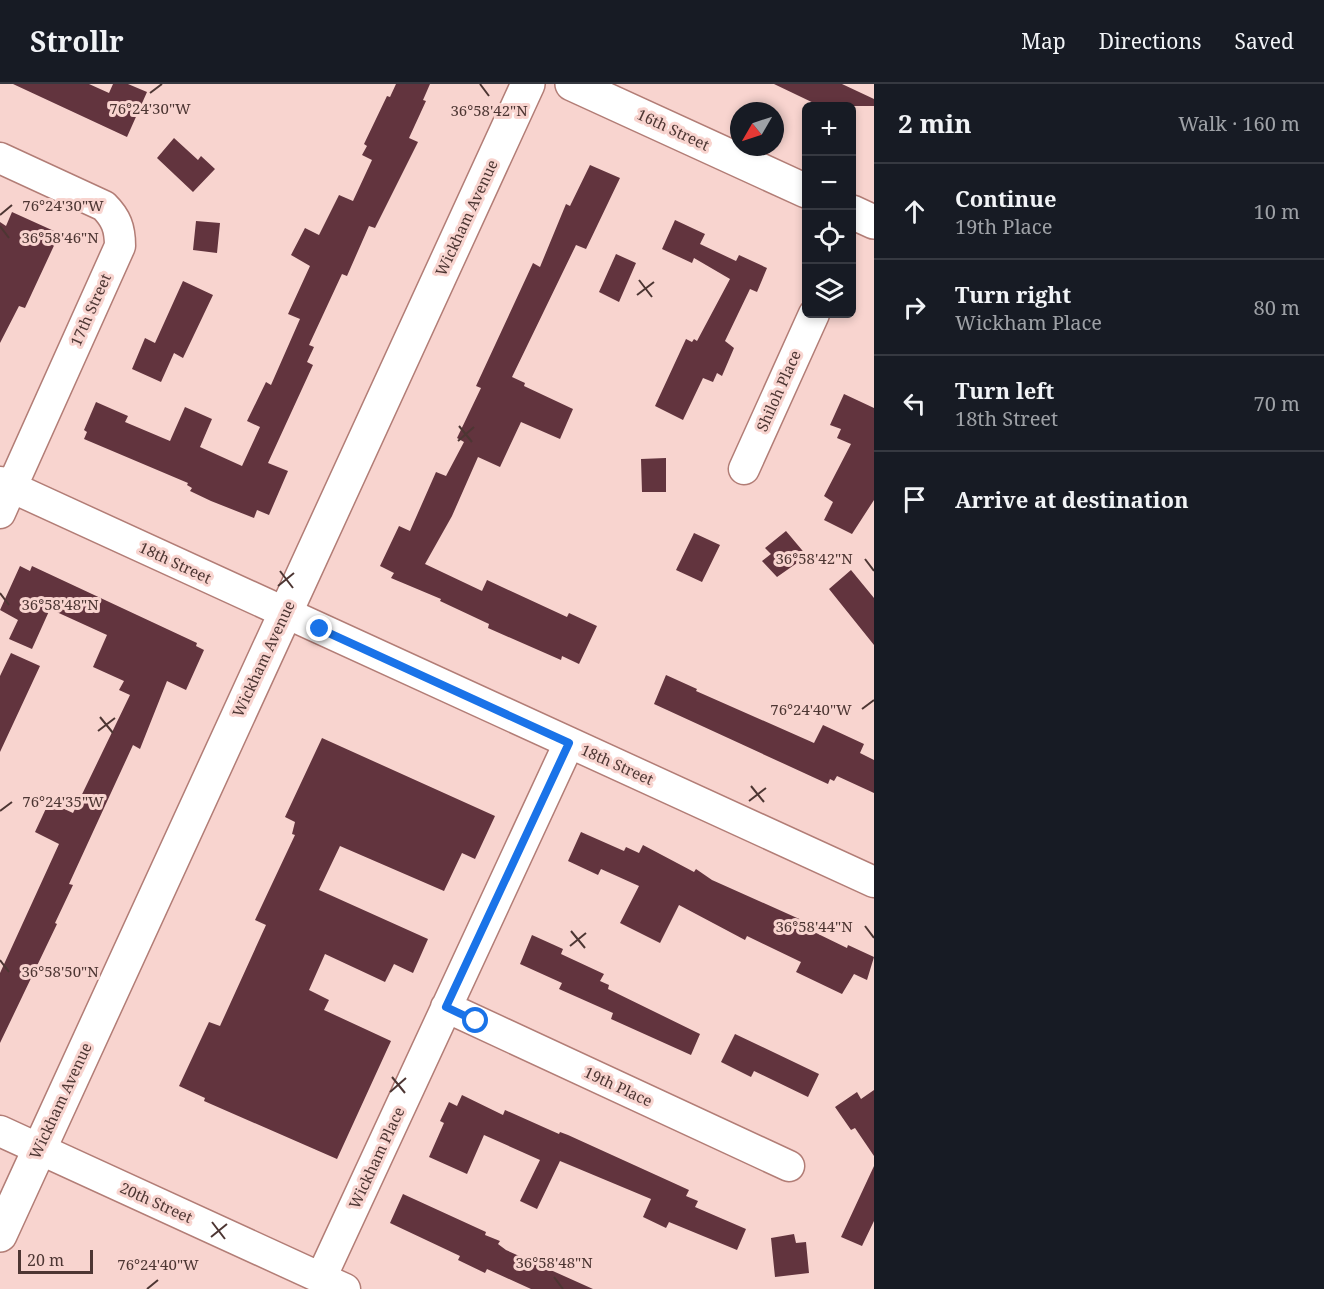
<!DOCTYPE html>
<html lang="en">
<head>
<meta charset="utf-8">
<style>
  :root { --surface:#171b24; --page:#242831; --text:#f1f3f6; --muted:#9ea1a6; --line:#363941 }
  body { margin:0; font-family:"Noto Serif",serif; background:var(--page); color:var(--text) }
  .controls { position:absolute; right:18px; top:18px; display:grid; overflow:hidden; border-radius:9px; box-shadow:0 3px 9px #0003 }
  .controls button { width:54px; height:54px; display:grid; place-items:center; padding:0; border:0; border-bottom:2px solid var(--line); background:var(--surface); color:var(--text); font:30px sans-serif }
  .compass { position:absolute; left:730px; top:18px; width:54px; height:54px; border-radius:50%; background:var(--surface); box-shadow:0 3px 9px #0003; rotate:231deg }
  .scale { position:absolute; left:18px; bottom:15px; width:75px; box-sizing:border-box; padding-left:6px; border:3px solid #4d3633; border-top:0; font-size:16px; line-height:21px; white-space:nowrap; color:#4d3633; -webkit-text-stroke:4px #f8d4cf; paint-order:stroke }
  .stop { position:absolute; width:18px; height:18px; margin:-14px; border:4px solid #1a73e8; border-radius:50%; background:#fff }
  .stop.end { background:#1a73e8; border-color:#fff; box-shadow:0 2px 6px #0008 }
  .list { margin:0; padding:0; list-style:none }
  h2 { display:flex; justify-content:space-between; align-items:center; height:78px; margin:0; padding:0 24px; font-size:26px }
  h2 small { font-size:20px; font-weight:400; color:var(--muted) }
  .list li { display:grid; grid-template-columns:39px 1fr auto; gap:18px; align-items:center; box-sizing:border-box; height:96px; padding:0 24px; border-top:2px solid var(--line) }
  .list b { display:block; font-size:22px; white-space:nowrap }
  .list p { margin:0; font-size:20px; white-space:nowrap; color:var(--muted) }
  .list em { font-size:20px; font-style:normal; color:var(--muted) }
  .icon { flex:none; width:33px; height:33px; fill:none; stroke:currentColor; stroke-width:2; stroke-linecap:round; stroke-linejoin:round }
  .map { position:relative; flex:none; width:874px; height:1205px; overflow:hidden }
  header { display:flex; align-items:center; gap:36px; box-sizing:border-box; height:84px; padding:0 30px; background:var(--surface); border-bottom:2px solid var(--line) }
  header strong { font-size:28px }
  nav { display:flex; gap:33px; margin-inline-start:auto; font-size:21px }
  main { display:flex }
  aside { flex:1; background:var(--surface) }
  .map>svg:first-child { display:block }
  .building { fill:#62343e }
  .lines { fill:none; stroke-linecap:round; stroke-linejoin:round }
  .street-casing { stroke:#b27d76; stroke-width:33 }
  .secondary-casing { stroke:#b27d76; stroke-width:36 }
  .street { stroke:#fff; stroke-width:30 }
  .secondary { stroke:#fff; stroke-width:33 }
  .route { stroke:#1a73e8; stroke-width:8 }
  .ticks { fill:none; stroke:#4d3633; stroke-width:2 }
  .labels { text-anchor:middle; stroke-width:6; stroke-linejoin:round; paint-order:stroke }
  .street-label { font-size:15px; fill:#4d3633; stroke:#f8d4cf }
  .ticks-label { font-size:15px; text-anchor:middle; fill:#4d3633; stroke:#f8d4cf; stroke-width:6; stroke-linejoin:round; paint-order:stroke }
</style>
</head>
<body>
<header>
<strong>Strollr</strong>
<nav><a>Map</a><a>Directions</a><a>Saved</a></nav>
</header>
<main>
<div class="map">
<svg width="874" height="1205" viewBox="0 0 874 1205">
  <rect width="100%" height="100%" fill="#f8d4cf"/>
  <!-- building -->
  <path class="building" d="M 13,0 L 89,0 L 109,9 L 113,0 L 128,0 L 147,8 L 127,53 Z
    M 396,0 L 430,0 L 423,16 L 426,17 L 409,54 L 418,58 L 375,144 L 369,142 L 347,192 L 342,190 L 309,261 L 314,263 L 307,278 L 313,281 L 268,379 L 288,387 L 269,431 L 257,426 L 254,434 L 211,417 L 190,407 L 192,404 L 187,401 L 188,399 L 84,355 L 87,348 L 84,346 L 96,318 L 128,332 L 125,338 L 170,357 L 185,323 L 212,335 L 200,363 L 242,382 L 260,343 L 247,337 L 266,298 L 271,301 L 300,235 L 288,230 L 310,182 L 291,171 L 305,144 L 319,151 L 339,111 L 353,117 L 372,76 L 362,71 L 367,62 L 364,60 L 387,12 L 390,13 Z
    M 774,0 L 842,0 L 874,15 L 874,22 L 820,22 Z
    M 174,54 L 198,76 L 201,72 L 215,85 L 193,108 L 157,74 Z
    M 590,81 L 620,94 L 586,165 L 576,161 L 512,293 L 525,299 L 524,302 L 573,325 L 560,355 L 521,338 L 500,383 L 478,373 L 452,432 L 425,480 L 482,507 L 487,496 L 567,533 L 569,529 L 597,542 L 579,580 L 562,572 L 561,576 L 488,544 L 489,540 L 440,517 L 441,515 L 391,494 L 394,489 L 380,482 L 399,442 L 410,447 L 436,388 L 446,392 L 464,358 L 457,354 L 481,304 L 476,302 L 533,179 L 540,183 L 566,120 L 570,122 Z
    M 12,128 L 54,147 L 52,151 L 58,153 L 25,224 L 19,222 L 0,259 L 0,138 L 6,142 Z
    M 675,136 L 705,150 L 700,160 L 736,177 L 739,171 L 767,184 L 757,208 L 750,205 L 725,257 L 734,264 L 722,292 L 717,289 L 713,298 L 703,294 L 683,336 L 655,322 L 686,255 L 692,258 L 694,255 L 697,257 L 730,195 L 694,174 L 692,179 L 662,165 Z
    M 196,137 L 220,139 L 217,169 L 193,166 Z
    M 616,170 L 636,179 L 619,218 L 599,208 Z
    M 183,197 L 213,211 L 183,274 L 174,269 L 161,298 L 132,285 L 145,254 L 155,259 Z
    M 844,310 L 874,324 L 874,416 L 852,450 L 824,436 L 833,418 L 824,412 L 851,360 L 837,354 L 841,345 L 830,341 Z
    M 666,374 L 666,408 L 642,408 L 641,375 Z
    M 786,447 L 807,472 L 777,493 L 762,477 L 771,470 L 765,464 Z
    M 694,449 L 720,461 L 702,498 L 676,486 Z
    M 20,482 L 30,487 L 32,482 L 197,559 L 196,562 L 204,566 L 186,606 L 167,597 L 140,665 L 133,661 L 69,800 L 73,801 L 55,839 L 57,840 L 0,959 L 0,889 L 59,760 L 35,748 L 49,718 L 73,729 L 130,611 L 119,606 L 124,597 L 93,583 L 107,551 L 50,525 L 32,565 L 9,555 L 18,536 L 0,526 Z
    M 851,486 L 874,514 L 874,561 L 829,505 Z
    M 11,569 L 40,582 L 0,668 L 0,592 Z
    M 666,591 L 697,605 L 696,607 L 814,659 L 823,641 L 864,660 L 860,669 L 874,676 L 874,709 L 837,692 L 834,697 L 830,695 L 828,700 L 654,620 Z
    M 322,654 L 495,732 L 475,775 L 462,769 L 444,807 L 340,762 L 319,806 L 428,855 L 413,889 L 394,880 L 385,898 L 325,870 L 309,906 L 329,916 L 324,926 L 391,957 L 337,1075 L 204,1017 L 205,1014 L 179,1002 L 209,938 L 220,942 L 266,841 L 255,836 L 295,751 L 292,750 L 295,738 L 285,733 Z
    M 581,748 L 624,767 L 626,763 L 639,769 L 643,761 L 694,788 L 696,785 L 712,796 L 815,842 L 812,847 L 847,864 L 848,861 L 874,873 L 867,896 L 854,890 L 842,910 L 796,888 L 801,878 L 747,852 L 745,856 L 679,821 L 660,859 L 620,839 L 639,802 L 601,785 L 598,791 L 568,777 Z
    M 532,851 L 563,865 L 561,870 L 604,890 L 600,897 L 609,901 L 608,905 L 700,950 L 691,971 L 611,935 L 613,929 L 559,905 L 562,899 L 520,880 Z
    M 735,950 L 819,990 L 808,1013 L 754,987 L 751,993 L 721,978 Z
    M 874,1006 L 874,1072 L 855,1044 L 851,1046 L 835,1023 L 857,1008 L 861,1015 Z
    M 462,1011 L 503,1031 L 505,1026 L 559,1050 L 560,1048 L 568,1051 L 689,1106 L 686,1112 L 698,1117 L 695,1123 L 746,1145 L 737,1166 L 669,1138 L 666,1144 L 643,1133 L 651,1115 L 560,1077 L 537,1125 L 520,1117 L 540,1076 L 484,1051 L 467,1090 L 429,1073 L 444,1039 L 440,1037 L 449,1018 L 457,1022 Z
    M 874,1082 L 874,1137 L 862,1162 L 841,1153 Z
    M 403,1110 L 486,1148 L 485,1151 L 500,1157 L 498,1160 L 506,1166 L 593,1205 L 531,1205 L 487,1185 L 485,1189 L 458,1176 L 460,1172 L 390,1139 Z
    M 794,1150 L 796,1159 L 806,1158 L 809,1189 L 775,1193 L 771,1154 Z"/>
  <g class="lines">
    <!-- street casing -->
    <g class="street-casing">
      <path id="street" d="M 0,74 L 104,122 C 116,134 120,144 120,162 L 0,429
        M 744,385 L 814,230
        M 0,398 L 874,798
        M 446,923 L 789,1082
        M 0,1047 L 345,1205
        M 321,1194 L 569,659"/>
    </g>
    <!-- secondary casing -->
    <g class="secondary-casing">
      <path id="secondary" d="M 572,0 L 806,107
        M 852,128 L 874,138
        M 0,1151 L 528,0"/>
    </g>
    <!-- street -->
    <use href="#street" class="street"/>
    <!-- secondary -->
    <use href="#secondary" class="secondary"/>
  </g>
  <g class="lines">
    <!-- route -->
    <path class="route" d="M 320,545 L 569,659 L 446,923 L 476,937"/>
  </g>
  <!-- ticks -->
  <path class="ticks" d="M 480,0 L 489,12M 150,9 L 162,0M 0,131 L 12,121M 0,142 L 9,154M 639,196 L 652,213M 637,211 L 654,198M 459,342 L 472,358M 458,357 L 474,343M 865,475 L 874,487M 280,487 L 293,504M 278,502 L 294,489M 0,509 L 9,521M 862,625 L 874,616M 100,633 L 113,649M 98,647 L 115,634M 751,702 L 764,718M 749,717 L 766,704M 0,727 L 12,718M 865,842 L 874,854M 571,847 L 585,864M 570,862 L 586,849M 0,876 L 9,888M 392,993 L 405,1009M 390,1008 L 406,994M 212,1138 L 225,1155M 211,1153 L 227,1140M 554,1193 L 563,1205M 147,1205 L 158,1196"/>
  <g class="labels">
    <!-- street labels -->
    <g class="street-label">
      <text transform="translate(673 46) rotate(25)" y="5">16th Street</text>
      <text transform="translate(467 134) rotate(-65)" y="5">Wickham Avenue</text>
      <text transform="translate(91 226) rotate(-66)" y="5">17th Street</text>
      <text transform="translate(779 307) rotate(-66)" y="5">Shiloh Place</text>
      <text transform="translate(175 479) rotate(25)" y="5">18th Street</text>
      <text transform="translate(264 575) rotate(-65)" y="5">Wickham Avenue</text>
      <text transform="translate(617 681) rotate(24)" y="5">18th Street</text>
      <text transform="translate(618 1003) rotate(25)" y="5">19th Place</text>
      <text transform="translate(61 1017) rotate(-65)" y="5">Wickham Avenue</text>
      <text transform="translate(377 1074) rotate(-65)" y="5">Wickham Place</text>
      <text transform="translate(156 1119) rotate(24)" y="5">20th Street</text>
    </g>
  </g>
  <g class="ticks-label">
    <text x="150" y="30">76°24'30"W</text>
    <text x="489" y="32">36°58'42"N</text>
    <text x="63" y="127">76°24'30"W</text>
    <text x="60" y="159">36°58'46"N</text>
    <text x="814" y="480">36°58'42"N</text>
    <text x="60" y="526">36°58'48"N</text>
    <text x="811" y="631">76°24'40"W</text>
    <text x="63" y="723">76°24'35"W</text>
    <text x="814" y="848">36°58'44"N</text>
    <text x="60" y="893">36°58'50"N</text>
    <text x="554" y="1184">36°58'48"N</text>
    <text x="158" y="1186">76°24'40"W</text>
  </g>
</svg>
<div class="controls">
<button>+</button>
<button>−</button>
<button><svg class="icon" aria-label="locate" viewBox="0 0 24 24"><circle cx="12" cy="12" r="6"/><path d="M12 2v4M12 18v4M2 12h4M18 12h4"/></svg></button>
<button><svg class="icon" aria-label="layers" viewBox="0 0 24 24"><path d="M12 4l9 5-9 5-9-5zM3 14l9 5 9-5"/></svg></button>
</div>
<svg class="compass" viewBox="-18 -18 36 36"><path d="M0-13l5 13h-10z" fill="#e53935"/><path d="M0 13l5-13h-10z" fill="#9ea1a6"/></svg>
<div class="scale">20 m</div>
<div class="stop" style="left:476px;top:937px"></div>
<div class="stop end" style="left:320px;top:545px"></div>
</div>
<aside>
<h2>2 min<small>Walk · 160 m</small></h2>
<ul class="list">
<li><svg class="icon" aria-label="ahead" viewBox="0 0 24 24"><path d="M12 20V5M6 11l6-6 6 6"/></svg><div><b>Continue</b><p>19th Place</p></div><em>10 m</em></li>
<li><svg class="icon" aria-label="right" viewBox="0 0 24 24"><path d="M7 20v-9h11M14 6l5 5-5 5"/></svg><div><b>Turn right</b><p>Wickham Place</p></div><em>80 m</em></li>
<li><svg class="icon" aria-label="left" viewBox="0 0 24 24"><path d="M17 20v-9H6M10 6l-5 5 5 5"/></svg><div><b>Turn left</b><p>18th Street</p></div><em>70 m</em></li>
<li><svg class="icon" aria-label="arrive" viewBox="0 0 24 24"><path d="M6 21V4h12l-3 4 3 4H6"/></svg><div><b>Arrive at destination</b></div></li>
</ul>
</aside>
</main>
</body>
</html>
